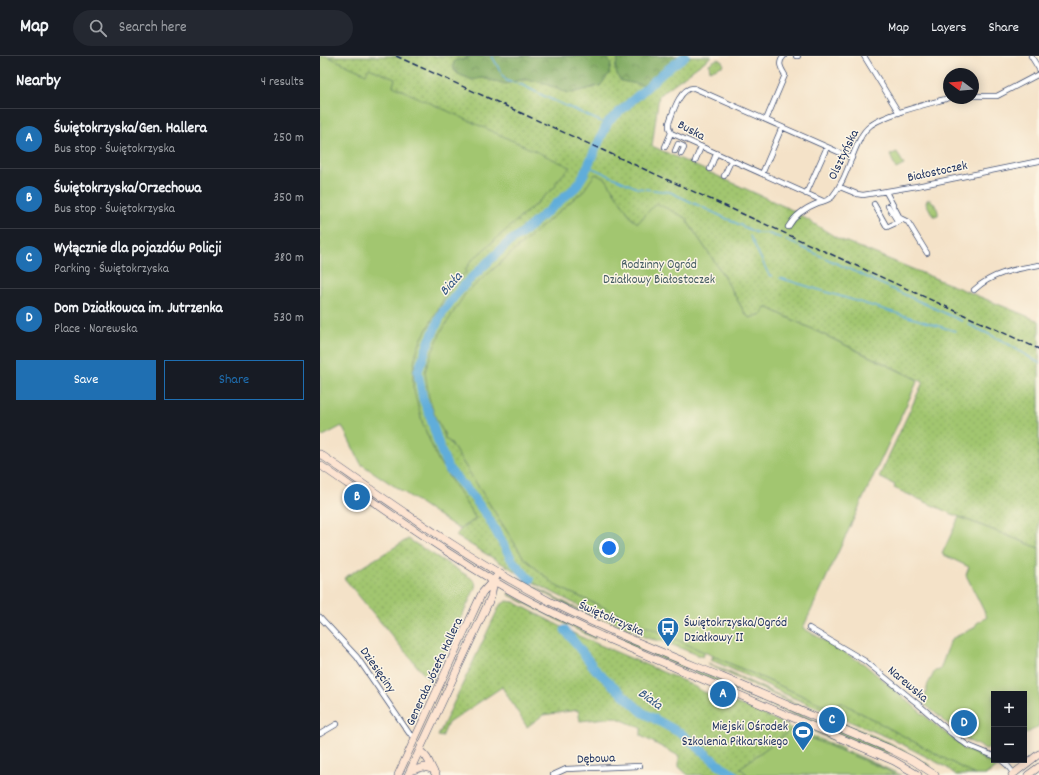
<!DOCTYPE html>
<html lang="en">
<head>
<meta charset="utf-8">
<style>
  :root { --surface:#171b24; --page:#242831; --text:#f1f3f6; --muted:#9ea1a6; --line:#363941; --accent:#1f6fb2 }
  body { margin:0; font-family:Dekko,sans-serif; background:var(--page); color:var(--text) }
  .controls { position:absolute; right:12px; bottom:12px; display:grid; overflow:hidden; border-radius:0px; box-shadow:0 2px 10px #0003 }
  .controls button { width:36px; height:36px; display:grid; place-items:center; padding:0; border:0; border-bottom:1px solid var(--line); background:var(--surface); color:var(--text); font:20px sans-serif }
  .compass { position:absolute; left:623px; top:12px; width:36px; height:36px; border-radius:50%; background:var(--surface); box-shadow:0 2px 10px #0003; rotate:286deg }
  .you { position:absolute; left:289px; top:492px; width:14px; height:14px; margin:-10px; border:3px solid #fff; border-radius:50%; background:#1a73e8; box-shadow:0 0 0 6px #1a73e833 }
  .badge { display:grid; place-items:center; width:26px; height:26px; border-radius:50%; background:var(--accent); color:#fff; font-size:13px; font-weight:700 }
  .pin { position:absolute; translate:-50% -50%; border:2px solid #fff; box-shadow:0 1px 4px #0006 }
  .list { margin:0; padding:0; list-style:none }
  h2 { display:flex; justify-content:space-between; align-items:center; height:52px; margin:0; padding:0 16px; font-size:17px }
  h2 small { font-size:13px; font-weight:400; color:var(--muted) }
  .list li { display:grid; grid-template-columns:26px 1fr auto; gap:12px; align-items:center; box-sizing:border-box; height:60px; padding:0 16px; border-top:1px solid var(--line) }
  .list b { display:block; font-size:15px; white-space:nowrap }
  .list p { margin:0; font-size:13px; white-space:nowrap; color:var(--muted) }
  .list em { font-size:13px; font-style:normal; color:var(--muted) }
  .actions { display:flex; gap:8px; padding:12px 16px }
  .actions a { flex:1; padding:9px 0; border:1px solid var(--accent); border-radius:0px; text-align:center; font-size:14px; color:var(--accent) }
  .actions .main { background:var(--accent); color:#fff }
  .icon { flex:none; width:22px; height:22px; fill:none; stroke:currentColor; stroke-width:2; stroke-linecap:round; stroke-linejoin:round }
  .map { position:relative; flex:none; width:719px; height:719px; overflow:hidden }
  header { display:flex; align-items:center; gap:24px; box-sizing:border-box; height:56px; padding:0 20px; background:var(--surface); border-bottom:1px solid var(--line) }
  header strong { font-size:19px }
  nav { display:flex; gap:22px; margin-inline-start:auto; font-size:14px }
  .search { width:280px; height:36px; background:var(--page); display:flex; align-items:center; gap:10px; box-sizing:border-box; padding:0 14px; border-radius:22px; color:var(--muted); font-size:15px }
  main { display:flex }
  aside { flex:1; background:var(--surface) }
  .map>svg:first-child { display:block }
  .grass { fill:url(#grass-dots); stroke:#5e7a66 }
  .forest { fill:url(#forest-crowns); stroke:#4e6d60 }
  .garden { fill:#a2c66f; stroke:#5e7a66 }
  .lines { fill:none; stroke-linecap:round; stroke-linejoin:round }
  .stream { stroke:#61adda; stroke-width:1.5 }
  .river { stroke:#61adda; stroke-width:9 }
  .street-casing { stroke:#3c4a6e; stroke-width:6 }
  .secondary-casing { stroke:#3c4a6e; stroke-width:8 }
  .street { stroke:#fff; stroke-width:4.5 }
  .secondary { stroke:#fde4d1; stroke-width:7 }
  .rail { stroke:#1b2f5e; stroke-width:1.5; stroke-dasharray:6 3; stroke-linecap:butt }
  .labels { text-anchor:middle; stroke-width:3; stroke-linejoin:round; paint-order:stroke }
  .street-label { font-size:13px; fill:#1b2f5e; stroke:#fcf5e5 }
  .park-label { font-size:13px; fill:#445c63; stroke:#fcf5e5 }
  .poi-label { font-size:13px; fill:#1b2f5e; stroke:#fcf5e5; text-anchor:start }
  .water-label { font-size:14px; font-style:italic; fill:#305583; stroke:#fcf5e5 }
</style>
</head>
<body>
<header>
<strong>Map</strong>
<div class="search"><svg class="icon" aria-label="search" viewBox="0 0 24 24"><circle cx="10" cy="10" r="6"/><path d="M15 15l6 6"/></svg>Search here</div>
<nav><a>Map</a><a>Layers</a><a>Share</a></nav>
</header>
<main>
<aside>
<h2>Nearby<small>4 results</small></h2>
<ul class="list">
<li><span class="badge">A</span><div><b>Świętokrzyska/Gen. Hallera</b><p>Bus stop · Świętokrzyska</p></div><em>250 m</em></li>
<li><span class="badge">B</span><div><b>Świętokrzyska/Orzechowa</b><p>Bus stop · Świętokrzyska</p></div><em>350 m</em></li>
<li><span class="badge">C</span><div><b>Wyłącznie dla pojazdów Policji</b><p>Parking · Świętokrzyska</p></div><em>380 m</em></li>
<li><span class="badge">D</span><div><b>Dom Działkowca im. Jutrzenka</b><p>Place · Narewska</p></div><em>530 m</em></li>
</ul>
<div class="actions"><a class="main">Save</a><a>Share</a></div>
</aside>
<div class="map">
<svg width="719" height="719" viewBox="0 0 719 719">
  <defs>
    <pattern id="grass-dots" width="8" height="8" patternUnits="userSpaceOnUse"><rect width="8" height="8" fill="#a2c66f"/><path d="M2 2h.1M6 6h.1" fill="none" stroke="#8baa63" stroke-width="1.8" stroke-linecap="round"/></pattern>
    <pattern id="forest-crowns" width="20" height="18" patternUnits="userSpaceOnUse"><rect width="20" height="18" fill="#81ab62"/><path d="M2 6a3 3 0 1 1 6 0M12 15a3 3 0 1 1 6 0" fill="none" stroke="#698c54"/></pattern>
  </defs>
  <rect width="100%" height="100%" fill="#fcf5e5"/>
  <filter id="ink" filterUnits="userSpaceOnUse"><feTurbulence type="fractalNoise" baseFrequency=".025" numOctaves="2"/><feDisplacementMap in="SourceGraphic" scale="8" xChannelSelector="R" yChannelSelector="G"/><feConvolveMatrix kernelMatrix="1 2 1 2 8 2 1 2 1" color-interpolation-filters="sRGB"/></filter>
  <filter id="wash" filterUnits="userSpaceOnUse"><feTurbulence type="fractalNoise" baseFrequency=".012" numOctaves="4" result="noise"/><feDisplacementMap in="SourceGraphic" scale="16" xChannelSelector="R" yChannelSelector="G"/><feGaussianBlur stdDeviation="0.9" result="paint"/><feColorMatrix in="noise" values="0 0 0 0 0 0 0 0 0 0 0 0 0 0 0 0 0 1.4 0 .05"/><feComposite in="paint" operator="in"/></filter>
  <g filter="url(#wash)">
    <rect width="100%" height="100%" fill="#f4e2c8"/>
    <!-- grass -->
    <path class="grass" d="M 7,0 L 392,0 L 339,39 L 332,90 L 472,154 L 517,182 L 719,265 L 719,492 L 632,458 L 574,432 L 575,429 L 559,421 L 603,326 L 448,252 L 445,252 L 442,258 L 430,262 L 426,259 L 400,214 L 367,165 L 318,168 L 312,163 L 286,123 L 257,140 L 145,238 L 116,363 L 124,377 L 125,383 L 130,386 L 204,502 L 238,531 L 385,596 L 383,601 L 345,586 L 326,582 L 315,575 L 277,559 L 218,529 L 136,480 L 140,474 L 156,463 L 118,404 L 103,369 L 93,331 L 93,314 L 96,297 L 102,282 L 131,230 L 146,216 L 145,214 L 151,205 L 237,129 L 46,19 Z
      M 397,3 L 401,4 L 404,9 L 390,15 L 389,8 Z
      M 609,143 C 614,146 619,154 618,159 L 615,160 L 613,160 L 606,147 L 607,144 Z
      M 88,483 L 151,522 L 155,526 L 156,530 L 111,627 L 24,522 Z
      M 196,522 L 198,522 L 273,561 L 310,577 L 319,583 L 272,562 Z
      M 188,537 L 275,581 L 275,583 L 189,539 Z
      M 187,545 L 194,546 L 259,580 L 366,626 L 384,636 L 409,646 L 418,648 L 465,668 L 471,673 L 474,672 L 524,693 L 523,695 L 471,674 L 420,712 L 428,719 L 368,719 L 359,711 L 359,700 L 321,680 L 321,672 L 295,661 L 260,665 L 258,654 L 223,659 L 207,671 L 182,631 L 128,667 L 122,681 L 118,680 L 180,549 Z
      M 286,577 L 306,584 L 372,612 L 368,614 L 285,579 Z
      M 393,600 L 508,651 L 521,646 L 655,719 L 636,719 L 626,711 L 572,683 L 471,641 L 443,627 L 391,604 Z
      M 388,607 C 428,624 467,644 507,661 L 505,662 C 466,645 428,626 389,609 Z
      M 376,614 L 513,672 L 514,673 L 492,666 L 372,616 Z
      M 414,641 L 419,642 L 524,687 L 525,689 Z
      M 523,667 L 570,687 L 611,710 L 610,711 L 607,710 L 569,689 L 524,670 Z
      M 519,674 L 571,697 L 570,698 L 546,690 L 517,677 Z
      M 647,692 L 661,697 L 681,709 L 665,719 L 676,711 C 665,705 656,698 645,693 Z
      M 528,695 L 581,719 L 575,719 L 567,714 L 527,697 Z"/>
    <!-- forest -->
    <path class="forest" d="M 150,0 L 286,0 L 291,8 L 289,18 L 280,30 L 251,37 L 241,35 L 224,27 L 210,24 L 200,24 L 186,28 L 162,22 L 152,24 L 138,18 L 134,14 L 133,9 L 135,4 L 145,3 Z
      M 299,0 L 370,0 L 364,3 L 338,26 L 328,30 L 301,25 L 298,21 L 295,12 Z"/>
    <!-- garden -->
    <path class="garden" d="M 0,0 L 7,0 L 46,18 L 49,12 L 75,23 L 73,30 L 250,111 L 235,127 L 237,129 L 151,205 L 145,214 L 147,215 L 131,230 L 102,282 L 96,297 L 93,314 L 93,331 L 103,369 L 118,404 L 156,463 L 139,473 L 41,408 L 22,370 L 3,380 L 0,379 Z
      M 577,96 L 584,109 L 576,113 L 570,99 Z
      M 275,118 L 286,123 L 312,163 L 318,167 L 336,147 L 368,163 L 367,165 L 400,214 L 426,259 L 430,262 L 442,258 L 445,251 L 448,252 L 598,324 L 483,572 L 544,608 L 624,676 L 642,689 L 643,694 L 645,693 C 656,698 665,705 676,711 L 665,719 L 655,719 L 521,646 L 508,651 L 238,531 L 204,502 L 130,386 L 125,383 L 124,377 L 116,363 L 109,342 L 105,316 L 108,306 L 121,276 L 145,238 L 257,140 L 262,137 Z
      M 639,461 L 719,492 L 719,670 L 704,679 L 704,638 L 674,638 L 674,692 L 669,691 L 666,693 L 649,685 L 603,647 L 608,628 L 615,615 L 620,614 L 631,583 L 654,572 L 657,567 L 667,561 L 646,519 L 649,511 L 622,498 Z
      M 471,674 L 567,714 L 575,719 L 428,719 L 420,712 Z"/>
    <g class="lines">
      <!-- stream -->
      <path class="stream" d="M 172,0 L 183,20 L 187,25 L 202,29 L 226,41 L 286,68
        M 268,110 L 317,132 L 350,136 L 437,177 L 446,177 L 461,182
        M 430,180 L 449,219 L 452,220
        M 466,184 L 642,265
        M 460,222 L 635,275
        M 648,268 L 685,286 L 719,307"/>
      <!-- river -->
      <path class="river" d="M 210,524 L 192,504 L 169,463 L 155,443 L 128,412 L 120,392 L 109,357 L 103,343 L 99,322 L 98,315 L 108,288 L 122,257 L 133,242 L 146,227 L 189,186 L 201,178 L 256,131 L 264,118 L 288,66 L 344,16 L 365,0
        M 245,574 L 276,614 L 322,656 L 362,678 L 403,712 L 415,719"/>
    </g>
  </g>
  <g filter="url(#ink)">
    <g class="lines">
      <!-- street casing -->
      <g class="street-casing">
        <path id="street" d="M 476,0 L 478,0
          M 544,0 L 579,57
          M 711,0 L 719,13
          M 653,40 L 677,40 L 719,18
          M 446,64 L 465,19 C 461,12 457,7 464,0
          M 345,91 L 351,77
          M 355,95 L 358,88 L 363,90 L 364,92 L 361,98
          M 375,105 L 381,91
          M 390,113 L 396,98
          M 442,118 L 462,71
          M 404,120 L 411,105
          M 520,131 L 537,138 L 543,139 L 597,130 L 719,105
          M 566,136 L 580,162 L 588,166 L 607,197
          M 486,138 L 507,91
          M 503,145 L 351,77 L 349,71 L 349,67 C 353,56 360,31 374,32 L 532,102
          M 554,148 L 567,171 L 578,166
          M 568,150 L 578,166 L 580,165
          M 468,171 C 475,159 485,152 498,147 C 503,145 508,145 512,141 C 526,124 530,102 540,83 C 542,78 546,73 551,69 C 569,57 608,48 629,42
          M 654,234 C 672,217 695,213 719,209
          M 0,561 L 37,601 L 89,677 L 95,681
          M 489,572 L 545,605 L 598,648 L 631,677 L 647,689 L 674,700
          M 0,678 L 17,668
          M 681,704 L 687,709 L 694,718
          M 233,719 L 246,713 L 320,710"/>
      </g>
      <!-- secondary casing -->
      <g class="secondary-casing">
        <path id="secondary" d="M 0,398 C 75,450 150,504 231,546 C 286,574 344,597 402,621 C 457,644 512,669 568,692 L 592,704 L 615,719
          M 0,409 C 61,451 122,495 186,532 C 217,550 249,565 281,580 L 546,693 L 574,705 L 598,719
          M 100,695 C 110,702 109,709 116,719
          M 90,715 L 104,711 L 112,713
          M 78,719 L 162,537 L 176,521
          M 88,719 L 171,541 L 174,525
          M 692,719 L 719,698
          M 708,719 L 719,711"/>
      </g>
      <!-- street -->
      <use href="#street" class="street"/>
      <!-- secondary -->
      <use href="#secondary" class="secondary"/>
      <!-- rail -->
      <path class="rail" d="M 76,0 L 719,293"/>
    </g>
  </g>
  <!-- icons -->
  <defs>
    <g id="bus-pin" transform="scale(1.15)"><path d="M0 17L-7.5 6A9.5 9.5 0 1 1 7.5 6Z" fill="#1f6fb2" stroke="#fcf5e5"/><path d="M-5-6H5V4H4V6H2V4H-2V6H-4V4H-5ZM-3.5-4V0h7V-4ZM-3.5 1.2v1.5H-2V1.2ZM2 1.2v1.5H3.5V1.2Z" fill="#fff"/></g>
    <g id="stadium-pin" transform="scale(1.15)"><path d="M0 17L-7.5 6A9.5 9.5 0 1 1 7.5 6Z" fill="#1f6fb2" stroke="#fcf5e5"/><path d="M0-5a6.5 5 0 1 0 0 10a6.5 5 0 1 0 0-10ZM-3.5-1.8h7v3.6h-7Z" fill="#fff"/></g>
  </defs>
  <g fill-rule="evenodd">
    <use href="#bus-pin" x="348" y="572"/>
    <use href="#stadium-pin" x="483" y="676"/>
  </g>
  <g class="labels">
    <!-- street labels -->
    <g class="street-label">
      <text transform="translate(372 73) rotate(28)" y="5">Buska</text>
      <text transform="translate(522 98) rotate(-64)" y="5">Olsztyńska</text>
      <text transform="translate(617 114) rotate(-12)" y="5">Białostoczek</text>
      <text transform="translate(292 561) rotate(24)" y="5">Świętokrzyska</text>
      <text transform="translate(59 613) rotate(55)" y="5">Dziesięciny</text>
      <text transform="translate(113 615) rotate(-65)" y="5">Generała Józefa Hallera</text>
      <text transform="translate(589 627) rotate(40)" y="5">Narewska</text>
      <text transform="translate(276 701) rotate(-2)" y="5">Dębowa</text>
    </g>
    <!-- park labels -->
    <g class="park-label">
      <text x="339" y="212">Rodzinny Ogród<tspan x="339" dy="15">Działkowy Białostoczek</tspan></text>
    </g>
    <!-- poi labels -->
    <g class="poi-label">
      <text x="364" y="570">Świętokrzyska/Ogród<tspan x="364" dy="15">Działkowy II</tspan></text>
      <text x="468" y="674" text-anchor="end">Miejski Ośrodek<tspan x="468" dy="15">Szkolenia Piłkarskiego</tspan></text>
    </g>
    <!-- water labels -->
    <g class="water-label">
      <text transform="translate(130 227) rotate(-48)" y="5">Biała</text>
      <text transform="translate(331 642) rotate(36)" y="5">Biała</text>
    </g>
  </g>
</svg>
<div class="controls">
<button>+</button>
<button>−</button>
</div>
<svg class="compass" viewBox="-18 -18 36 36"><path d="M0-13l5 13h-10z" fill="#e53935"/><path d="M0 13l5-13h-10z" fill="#9ea1a6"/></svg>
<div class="you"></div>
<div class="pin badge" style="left:403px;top:638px">A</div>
<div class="pin badge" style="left:37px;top:441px">B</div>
<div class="pin badge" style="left:512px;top:664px">C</div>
<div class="pin badge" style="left:644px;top:667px">D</div>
</div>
</main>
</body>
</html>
